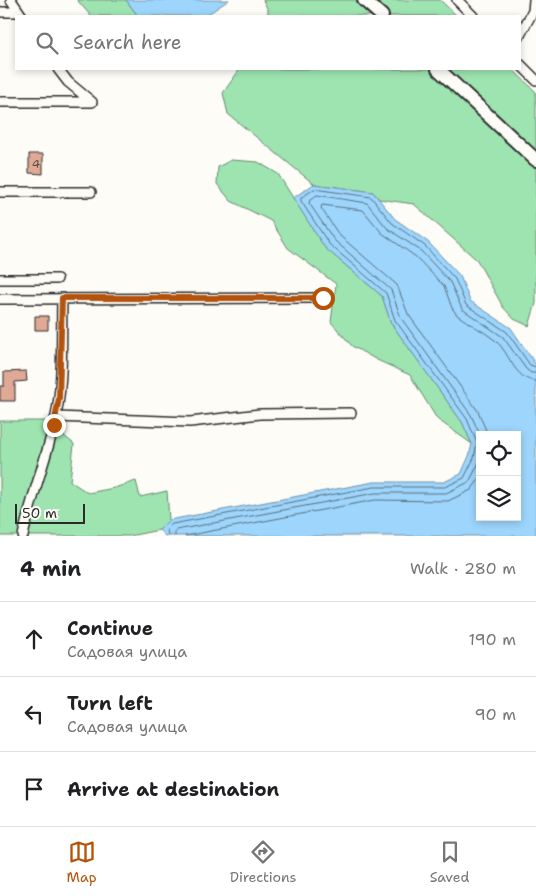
<!DOCTYPE html>
<html lang="en">
<head>
<meta charset="utf-8">
<style>
  :root { --surface:#fff; --page:#f6f6f6; --text:#202124; --muted:#757577; --line:#e0e0e0; --accent:#b45309 }
  body { margin:0; font-family:"Shantell Sans",sans-serif; background:var(--page); color:var(--text) }
  .controls { position:absolute; right:15px; bottom:15px; display:grid; overflow:hidden; border-radius:0px; box-shadow:0 2px 8px #0003 }
  .controls button { width:45px; height:45px; display:grid; place-items:center; padding:0; border:0; border-bottom:1px solid var(--line); background:var(--surface); color:var(--text); font:25px sans-serif }
  .scale { position:absolute; left:15px; bottom:12px; width:70px; box-sizing:border-box; padding-left:5px; border:2px solid #2b2b2b; border-top:0; font-size:14px; line-height:18px; white-space:nowrap; color:#2b2b2b; -webkit-text-stroke:4px #fdfcf7; paint-order:stroke }
  .stop { position:absolute; width:15px; height:15px; margin:-11px; border:4px solid #b45309; border-radius:50%; background:#fff }
  .stop.end { background:#b45309; border-color:#fff; box-shadow:0 1px 5px #0008 }
  .list { margin:0; padding:0; list-style:none }
  h2 { display:flex; justify-content:space-between; align-items:center; height:65px; margin:0; padding:0 20px; font-size:21px }
  h2 small { font-size:16px; font-weight:400; color:var(--muted) }
  .list li { display:grid; grid-template-columns:32px 1fr auto; gap:15px; align-items:center; box-sizing:border-box; height:75px; padding:0 20px; border-top:1px solid var(--line) }
  .list b { display:block; font-size:19px; white-space:nowrap }
  .list p { margin:0; font-size:16px; white-space:nowrap; color:var(--muted) }
  .list em { font-size:16px; font-style:normal; color:var(--muted) }
  .icon { flex:none; width:28px; height:28px; fill:none; stroke:currentColor; stroke-width:2; stroke-linecap:round; stroke-linejoin:round }
  .map { position:relative; flex:none; width:536px; height:536px; overflow:hidden }
  .search { position:absolute; background:var(--surface); box-shadow:0 2px 8px #0003; left:15px; right:15px; top:15px; height:55px; display:flex; align-items:center; gap:12px; box-sizing:border-box; padding:0 18px; border-radius:0px; color:var(--muted); font-size:19px }
  .sheet { height:290px; background:var(--surface) }
  nav { display:flex; justify-content:space-around; align-items:center; box-sizing:border-box; height:70px; border-top:1px solid var(--line); background:var(--surface); font-size:14px; color:var(--muted) }
  nav a { display:grid; justify-items:center; gap:2px }
  nav .on { color:var(--accent) }
  .map>svg:first-child { display:block }
  .green { fill:#9ee4b0; stroke:#64886e }
  .water { fill:#9dd5fc; stroke:#6f91a8; fill-rule:evenodd }
  .lines { fill:none; stroke-linecap:round; stroke-linejoin:round }
  .shore { stroke:#596f7f; stroke-width:1 }
  .building { fill:#dfa995; stroke:#2b2b2b }
  .street-casing { stroke:#2b2b2b; stroke-width:12 }
  .secondary-casing { stroke:#2b2b2b; stroke-width:16 }
  .street { stroke:#fdfcf7; stroke-width:9 }
  .secondary { stroke:#fdfcf7; stroke-width:12 }
  .route { stroke:#b45309; stroke-width:6 }
  .labels { text-anchor:middle; stroke-width:5; stroke-linejoin:round; paint-order:stroke }
  .number-label { font-size:12px; fill:#584a46 }
</style>
</head>
<body>
<div class="map">
<svg width="536" height="536" viewBox="0 0 536 536">
  <rect width="100%" height="100%" fill="#fdfcf7"/>
  <filter id="ink" filterUnits="userSpaceOnUse"><feTurbulence type="fractalNoise" baseFrequency=".02" numOctaves="2"/><feDisplacementMap in="SourceGraphic" scale="10" xChannelSelector="R" yChannelSelector="G"/><feConvolveMatrix kernelMatrix="1 2 1 2 8 2 1 2 1" color-interpolation-filters="sRGB"/></filter>
  <g filter="url(#ink)">
    <!-- green -->
    <path class="green" d="M 77,0 L 126,0 L 138,16 L 91,16 Z
      M 263,0 L 440,0 L 457,16 L 268,16 L 268,10 Z
      M 240,69 L 512,69 L 536,92 L 536,303 L 529,326 L 514,319 L 503,307 L 477,260 L 414,204 L 379,199 L 373,192 L 314,184 L 228,114 L 223,93 Z
      M 231,160 L 258,162 L 278,174 L 325,248 L 382,296 L 391,323 L 462,422 L 472,444 L 437,419 L 410,375 L 377,360 L 352,346 L 331,322 L 336,284 L 288,248 L 271,221 L 231,201 L 217,184 L 218,167 Z
      M 0,421 L 46,421 L 74,444 L 70,481 L 88,493 L 114,488 L 136,481 L 140,497 L 167,491 L 169,520 L 159,530 L 129,536 L 0,536 Z"/>
    <!-- water -->
    <path class="water" d="M 126,0 L 229,0 L 205,16 L 138,16 Z
      M 314,184 L 373,192 L 395,219 L 428,242 L 460,276 L 470,301 L 511,328 L 536,365 L 536,536 L 165,536 L 159,530 L 169,520 L 374,482 L 444,482 L 461,474 L 469,456 L 472,444 L 462,422 L 391,323 L 382,296 L 325,248 L 293,198 ZM 480,435 L 517,435 L 517,517 L 480,517 Z"/>
    <g class="lines">
      <!-- shore -->
      <path class="shore" d="M 480,435 L 471,415 L 401,318 L 391,290 L 334,240 L 309,203 L 310,200 L 317,195 L 367,203 L 387,228 L 421,251 L 450,282 L 462,309 L 503,337 L 526,369 L 531,373 L 536,373
        M 488,435 L 478,411 L 408,314 L 397,285 L 339,235 L 321,208 L 322,205 L 363,210 L 382,233 L 416,257 L 444,286 L 452,308 L 457,315 C 469,324 484,331 496,341 C 510,353 514,380 536,381
        M 168,536 L 167,529 L 172,524 L 374,487 L 445,487 L 464,478 L 474,458 L 477,443 L 467,419 L 395,320 L 386,293 L 329,244 L 301,201 L 301,198 L 314,189 L 371,197 L 392,223 L 425,246 L 455,279 L 466,305 L 507,332 L 530,365 L 536,367
        M 175,536 L 175,532 L 176,530 L 375,493 L 446,493 L 469,482 L 480,461
        M 185,536 L 375,500 L 448,501 L 471,490 L 480,478"/>
    </g>
    <!-- building -->
    <path class="building" d="M 29,154 L 43,154 L 43,174 L 29,173 Z
      M 35,316 L 48,316 L 48,330 L 35,330 Z
      M 26,371 L 27,381 L 15,382 L 15,401 L 0,401 L 0,386 L 4,386 L 4,372 Z"/>
    <g class="lines">
      <!-- street casing -->
      <g class="street-casing">
        <path id="street" d="M 11,0 L 22,16
          M 457,0 L 473,16
          M 0,12 L 19,12
          M 520,35 L 533,11 L 534,0
          M 520,64 L 536,80
          M 58,69 L 68,82 L 92,102
          M 0,102 L 92,102
          M 0,192 L 91,192
          M 0,279 L 57,279
          M 0,299 L 323,298
          M 56,417 L 190,422 L 260,414 L 351,413
          M 23,536 C 31,498 45,462 54,425 C 64,385 61,340 62,298"/>
      </g>
      <!-- secondary casing -->
      <g class="secondary-casing">
        <path id="secondary" d="M 364,0 L 382,16
          M 438,69 L 536,160"/>
      </g>
      <!-- street -->
      <use href="#street" class="street"/>
      <!-- secondary -->
      <use href="#secondary" class="secondary"/>
    </g>
  </g>
  <g class="lines" filter="url(#ink)">
    <!-- route -->
    <path class="route" d="M 54,425 L 59,398 L 62,298 L 323,298"/>
  </g>
  <g class="labels">
    <!-- number labels -->
    <g class="number-label">
      <text x="36" y="168">4</text>
    </g>
  </g>
</svg>
<div class="controls">
<button><svg class="icon" aria-label="locate" viewBox="0 0 24 24"><circle cx="12" cy="12" r="6"/><path d="M12 2v4M12 18v4M2 12h4M18 12h4"/></svg></button>
<button><svg class="icon" aria-label="layers" viewBox="0 0 24 24"><path d="M12 4l9 5-9 5-9-5zM3 14l9 5 9-5"/></svg></button>
</div>
<div class="scale">50 m</div>
<div class="stop" style="left:323px;top:298px"></div>
<div class="stop end" style="left:54px;top:425px"></div>
<div class="search"><svg class="icon" aria-label="search" viewBox="0 0 24 24"><circle cx="10" cy="10" r="6"/><path d="M15 15l6 6"/></svg>Search here</div>
</div>
<section class="sheet">
<h2>4 min<small>Walk · 280 m</small></h2>
<ul class="list">
<li><svg class="icon" aria-label="ahead" viewBox="0 0 24 24"><path d="M12 20V5M6 11l6-6 6 6"/></svg><div><b>Continue</b><p>Садовая улица</p></div><em>190 m</em></li>
<li><svg class="icon" aria-label="left" viewBox="0 0 24 24"><path d="M17 20v-9H6M10 6l-5 5 5 5"/></svg><div><b>Turn left</b><p>Садовая улица</p></div><em>90 m</em></li>
<li><svg class="icon" aria-label="arrive" viewBox="0 0 24 24"><path d="M6 21V4h12l-3 4 3 4H6"/></svg><div><b>Arrive at destination</b></div></li>
</ul>
</section>
<nav>
<a class="on"><svg class="icon" aria-label="map" viewBox="0 0 24 24"><path d="M3 6l6-2 6 2 6-2v14l-6 2-6-2-6 2zM9 4v14M15 6v14"/></svg>Map</a>
<a><svg class="icon" aria-label="directions" viewBox="0 0 24 24"><path d="M12 3l9 9-9 9-9-9zM9 14v-3h6M13 9l2 2-2 2"/></svg>Directions</a>
<a><svg class="icon" aria-label="saved" viewBox="0 0 24 24"><path d="M7 4h10v16l-5-4-5 4z"/></svg>Saved</a>
</nav>
</body>
</html>
